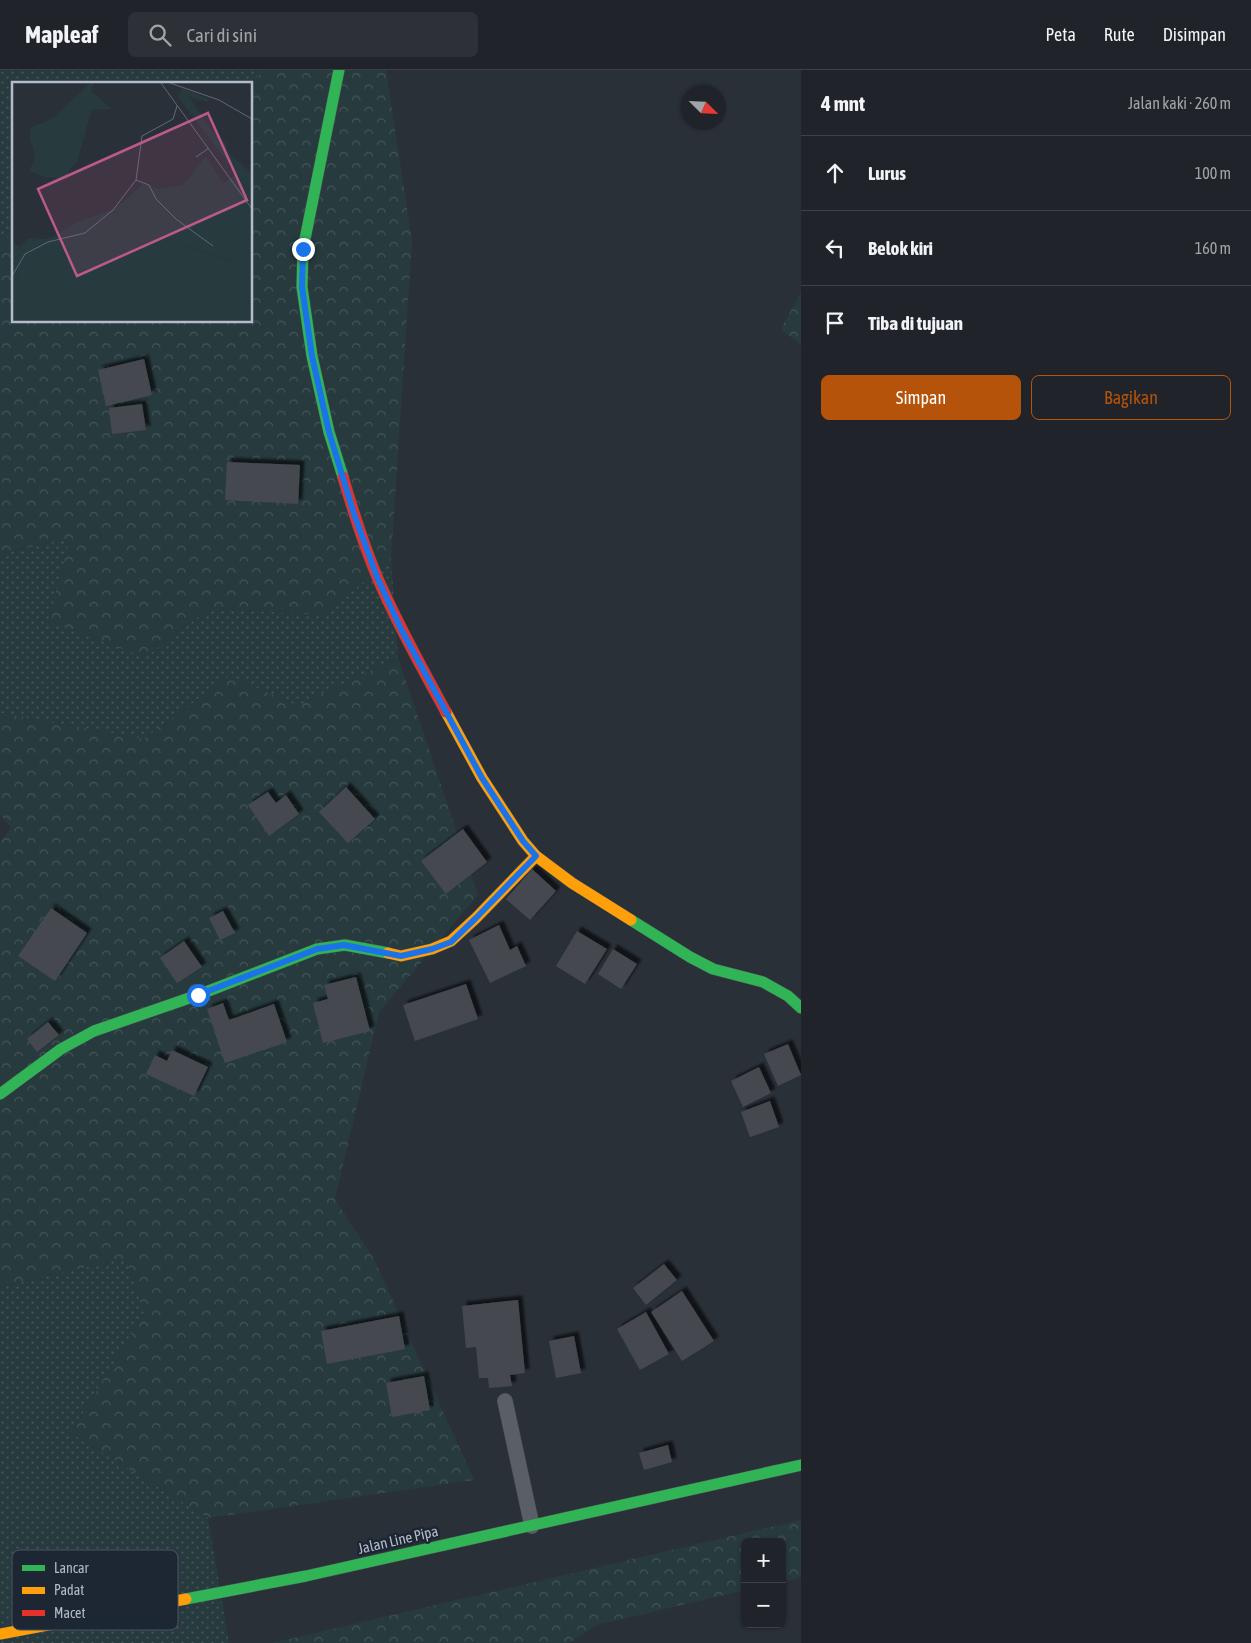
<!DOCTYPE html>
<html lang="id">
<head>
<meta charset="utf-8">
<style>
  :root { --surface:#20242a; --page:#2d3036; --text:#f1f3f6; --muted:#a2a4a8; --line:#3d4147; --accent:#b45309 }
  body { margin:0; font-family:"Asap Condensed",sans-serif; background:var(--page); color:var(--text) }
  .controls { position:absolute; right:15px; bottom:15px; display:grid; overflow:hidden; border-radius:8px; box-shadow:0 1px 4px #0004 }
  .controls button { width:45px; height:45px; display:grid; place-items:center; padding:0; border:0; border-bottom:1px solid var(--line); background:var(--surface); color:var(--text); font:25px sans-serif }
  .compass { position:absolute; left:681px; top:15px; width:45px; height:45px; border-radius:50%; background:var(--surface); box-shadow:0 1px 4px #0004; rotate:114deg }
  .stop { position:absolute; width:15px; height:15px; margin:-11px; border:4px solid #1a73e8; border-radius:50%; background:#fff }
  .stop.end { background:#1a73e8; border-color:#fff; box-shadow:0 1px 5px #0008 }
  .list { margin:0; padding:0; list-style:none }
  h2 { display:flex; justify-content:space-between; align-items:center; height:65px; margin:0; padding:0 20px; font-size:21px }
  h2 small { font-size:16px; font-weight:400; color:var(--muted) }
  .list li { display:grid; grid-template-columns:32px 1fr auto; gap:15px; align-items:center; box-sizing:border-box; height:75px; padding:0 20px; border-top:1px solid var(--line) }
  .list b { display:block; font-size:19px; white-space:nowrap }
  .list em { font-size:16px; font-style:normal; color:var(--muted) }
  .actions { display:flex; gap:10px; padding:15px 20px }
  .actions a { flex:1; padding:11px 0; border:1px solid var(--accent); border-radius:8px; text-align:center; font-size:18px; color:var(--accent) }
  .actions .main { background:var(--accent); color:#fff }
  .icon { flex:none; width:28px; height:28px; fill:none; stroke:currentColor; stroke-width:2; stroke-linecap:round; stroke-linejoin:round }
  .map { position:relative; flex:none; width:801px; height:1573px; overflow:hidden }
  header { display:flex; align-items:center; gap:30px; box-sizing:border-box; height:70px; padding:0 25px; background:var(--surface); border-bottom:1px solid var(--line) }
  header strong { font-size:24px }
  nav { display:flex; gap:28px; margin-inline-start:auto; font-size:18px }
  .search { width:350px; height:45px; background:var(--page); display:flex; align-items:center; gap:12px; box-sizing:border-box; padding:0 18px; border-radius:8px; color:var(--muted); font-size:19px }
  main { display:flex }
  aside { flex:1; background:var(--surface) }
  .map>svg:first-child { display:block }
  .grass { fill:url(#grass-dots) }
  .forest { fill:url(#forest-crowns) }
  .building { fill:#444950; filter:url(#shadow) }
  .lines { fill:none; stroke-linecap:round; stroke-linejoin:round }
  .lane-casing { stroke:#484c53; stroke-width:16 }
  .fast-casing { stroke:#484c53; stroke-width:12 }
  .slow-casing { stroke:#484c53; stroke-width:12 }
  .jam-casing { stroke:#484c53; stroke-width:12 }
  .lane { stroke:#5a5e66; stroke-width:15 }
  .fast { stroke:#30b455; stroke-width:11 }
  .slow { stroke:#ff9f0a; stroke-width:11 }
  .jam { stroke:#e5322d; stroke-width:11 }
  .route { stroke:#1a73e8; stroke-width:6 }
  .labels { text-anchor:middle; stroke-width:5; stroke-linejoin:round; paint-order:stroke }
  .street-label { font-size:15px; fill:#b4bcc9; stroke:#1d2633 }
  .inset-road { fill:none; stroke:#616872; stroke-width:1 }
  .view { fill:#bc5a87; fill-opacity:0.15; stroke:#bc5a87; stroke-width:2.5 }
  .inset-edge { fill:none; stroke:#b4bcc9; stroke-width:2.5 }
  .key { fill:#1d2633; stroke:#4a5360; stroke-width:1 }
  .key-label { font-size:14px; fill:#b4bcc9 }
</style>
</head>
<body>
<header>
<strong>Mapleaf</strong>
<div class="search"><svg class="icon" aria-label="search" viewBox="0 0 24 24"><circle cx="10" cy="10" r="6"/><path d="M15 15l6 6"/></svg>Cari di sini</div>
<nav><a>Peta</a><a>Rute</a><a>Disimpan</a></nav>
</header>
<main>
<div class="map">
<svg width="801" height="1573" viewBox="0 0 801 1573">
  <defs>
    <pattern id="grass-dots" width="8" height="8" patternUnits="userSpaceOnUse" patternTransform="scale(1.25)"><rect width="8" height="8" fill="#273a3e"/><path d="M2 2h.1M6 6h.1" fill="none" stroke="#445559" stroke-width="1.8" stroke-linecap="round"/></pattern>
    <pattern id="forest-crowns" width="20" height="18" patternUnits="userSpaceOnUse" patternTransform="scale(1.25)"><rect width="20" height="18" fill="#273a3e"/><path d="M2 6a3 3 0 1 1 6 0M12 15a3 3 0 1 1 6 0" fill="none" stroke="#445559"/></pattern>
    <filter id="shadow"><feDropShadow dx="4.5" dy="-4.5" stdDeviation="1" flood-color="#0009"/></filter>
  </defs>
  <rect width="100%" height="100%" fill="#2a3038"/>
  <!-- grass -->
  <path class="grass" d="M 0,0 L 264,0 L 251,14 L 14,14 L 14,169 L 0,166 Z
    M 70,468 L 145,587 L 210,538 L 323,545 L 391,489 L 398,587 L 298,636 L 230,606 L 144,669 L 0,643 L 0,484 Z
    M 126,1188 L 144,1243 L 71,1363 L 208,1448 L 229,1573 L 0,1573 L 0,1217 Z"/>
  <!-- forest -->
  <path class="forest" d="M 264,0 L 386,0 L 412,171 L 391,489 L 323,545 L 210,538 L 145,587 L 48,552 L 70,468 L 0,484 L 0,166 L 14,169 L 14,251 L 251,251 L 251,14 Z
    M 801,222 L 801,275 L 781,259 Z
    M 398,587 L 478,825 L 379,942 L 335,1129 L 374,1189 L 474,1410 L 208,1448 L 71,1363 L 144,1243 L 126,1188 L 0,1217 L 0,772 L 11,758 L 0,744 L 0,643 L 144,669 L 230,606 L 298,636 Z
    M 801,1450 L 801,1507 L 782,1512 L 782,1472 L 745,1472 L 745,1520 L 597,1555 L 569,1573 L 272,1573 Z"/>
  <!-- building -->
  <path class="building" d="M 144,289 L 152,325 L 106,336 L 98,300 Z
    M 142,334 L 146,360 L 112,364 L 109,338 Z
    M 227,392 L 300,395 L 298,434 L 225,430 Z
    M 346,717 L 375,749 L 348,773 L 319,742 Z
    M 268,722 L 276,733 L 286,725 L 299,744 L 269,766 L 248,735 Z
    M 463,759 L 487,792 L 446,824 L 421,791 Z
    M 532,799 L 556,821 L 530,850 L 506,829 Z
    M 51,838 L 87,863 L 55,911 L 18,886 Z
    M 223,841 L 235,863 L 220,870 L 209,848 Z
    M 499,855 L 510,880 L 517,876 L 526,896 L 490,913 L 469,870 Z
    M 577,861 L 607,879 L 585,914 L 556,896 Z
    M 184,871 L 202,897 L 177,913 L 160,888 Z
    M 613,879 L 637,894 L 621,919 L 598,904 Z
    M 356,907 L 370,961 L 323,973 L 313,933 L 328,929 L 324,915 Z
    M 466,914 L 478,949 L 415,971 L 403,935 Z
    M 223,933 L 229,950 L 274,934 L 287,972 L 225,993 L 207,939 Z
    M 48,952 L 59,965 L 37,982 L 27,969 Z
    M 788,974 L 801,1005 L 778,1016 L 764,984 Z
    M 172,980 L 208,997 L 194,1026 L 146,1004 L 155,985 L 167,991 Z
    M 759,997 L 771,1023 L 743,1037 L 731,1011 Z
    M 770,1031 L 779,1057 L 750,1067 L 741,1042 Z
    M 664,1194 L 677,1210 L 646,1235 L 633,1218 Z
    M 682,1221 L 714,1271 L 682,1291 L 651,1242 Z
    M 518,1230 L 525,1303 L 510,1305 L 512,1316 L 489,1318 L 488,1308 L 479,1308 L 476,1277 L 466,1278 L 462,1236 Z
    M 646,1242 L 669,1284 L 640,1300 L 617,1259 Z
    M 399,1246 L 405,1279 L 327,1294 L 321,1261 Z
    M 574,1266 L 581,1303 L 556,1308 L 549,1271 Z
    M 424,1306 L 430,1340 L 392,1347 L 386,1313 Z
    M 668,1375 L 672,1392 L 644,1400 L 639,1383 Z"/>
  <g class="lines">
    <!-- lane casing -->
    <g class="lane-casing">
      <path id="lane" d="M 505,1331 L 532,1456"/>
    </g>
    <!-- fast casing -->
    <g class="fast-casing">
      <path id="fast" d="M 339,0 L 303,179 L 302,217 L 312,286 L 329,362 L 343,407
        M 631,850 L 690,887 L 713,899 L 763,912 L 788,926 L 801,938
        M 0,1024 L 61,979 L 94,961 L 198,925 L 317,879 L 345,875 L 388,883
        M 186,1529 L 306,1506 L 801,1395"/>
    </g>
    <!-- slow casing -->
    <g class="slow-casing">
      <path id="slow" d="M 446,642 L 482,708 L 523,771 L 536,786 L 572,813 L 631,850
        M 388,883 L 401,886 L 432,879 L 451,871 L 476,848 L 536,786
        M 0,1564 L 186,1529"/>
    </g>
    <!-- jam casing -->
    <g class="jam-casing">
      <path id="jam" d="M 343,407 C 353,441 364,476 378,509 C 398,555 422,598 446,642"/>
    </g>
    <!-- lane -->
    <use href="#lane" class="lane"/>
    <!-- fast -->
    <use href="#fast" class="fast"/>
    <!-- slow -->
    <use href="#slow" class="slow"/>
    <!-- jam -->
    <use href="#jam" class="jam"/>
  </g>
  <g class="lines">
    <!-- route -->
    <path class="route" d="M 198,925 L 317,879 L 344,875 L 401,886 L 432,879 L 451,872 L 476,848 L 536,786 L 523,771 L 482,708 L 401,559 L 377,507 L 354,444 L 329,362 L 312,286 L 302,217 L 303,179"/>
  </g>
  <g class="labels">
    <!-- street labels -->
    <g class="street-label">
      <text transform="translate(398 1470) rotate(-13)" y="5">Jalan Line Pipa</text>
    </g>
  </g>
  <!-- overview -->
  <g transform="translate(12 12)">
    <rect width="240" height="240" fill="#2a3038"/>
    <path d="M 225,92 L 240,112 L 240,239 L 7,239 L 5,183 L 15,177 L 27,195 L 48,164 L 81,175 L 145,188 L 124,180 L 112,164 L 113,145 L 108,132 L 99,128 L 109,122 L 119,131 L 119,140 L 130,146 L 141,166 L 146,156 L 224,180 L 222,158 L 206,148 L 187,123 L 192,118 L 209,120 L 211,101 Z" fill="#273a3e"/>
    <path d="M 78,1 L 82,1 L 79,9 L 100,27 L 80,27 L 65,80 L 57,88 L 55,97 L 32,95 L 17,89 L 23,76 L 18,55 L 19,45 L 40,37 ZM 170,6 L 195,16 L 196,20 L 177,15 L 204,54 L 214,61 L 216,70 L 240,92 L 240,112 L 166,15 ZM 194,74 L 211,101 L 209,120 L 192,118 L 187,123 L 206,148 L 222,158 L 225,180 L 146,156 L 141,166 L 136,168 L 130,146 L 119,140 L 119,131 L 109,122 L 131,102 L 148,107 L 171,103 ZM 99,128 L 108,132 L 113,145 L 121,150 L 122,162 L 112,164 L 124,180 L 145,188 L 145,207 L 141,214 L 83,191 L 80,175 L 48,164 L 50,211 L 27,195 L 14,177 L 5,183 L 7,239 L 0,239 L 0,161 L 8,165 L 16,156 L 33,157 L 43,154 L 63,141 Z" fill="#273a3e"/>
    <path class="inset-road" d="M 149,1 L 240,127M 158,1 L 207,18 L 240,37M 184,75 L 197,66M 124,98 L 137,103 L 144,117 L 164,137 L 201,164M 0,194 L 13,172 L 36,160 L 73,151 L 101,128 L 124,98 L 130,54 L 161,37 L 165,24"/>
    <path class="view" d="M 196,31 L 235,118 L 65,194 L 26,107 Z"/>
    <rect width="240" height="240" class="inset-edge"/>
  </g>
  <!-- legend -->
  <rect x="12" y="1480" width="166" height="80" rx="8" class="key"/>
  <rect x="22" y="1495" width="23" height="6" fill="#30b455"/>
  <rect x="22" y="1517" width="23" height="7" fill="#ff9f0a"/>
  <rect x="22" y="1540" width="23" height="6" fill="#e5322d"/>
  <g class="key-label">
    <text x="54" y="1503">Lancar</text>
    <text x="54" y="1525">Padat</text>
    <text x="54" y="1548">Macet</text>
  </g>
</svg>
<div class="controls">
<button>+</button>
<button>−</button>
</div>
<svg class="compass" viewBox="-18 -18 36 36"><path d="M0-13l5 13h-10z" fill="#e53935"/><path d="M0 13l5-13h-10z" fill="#a2a4a8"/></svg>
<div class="stop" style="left:198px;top:925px"></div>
<div class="stop end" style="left:303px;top:179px"></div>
</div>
<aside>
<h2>4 mnt<small>Jalan kaki · 260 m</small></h2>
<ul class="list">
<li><svg class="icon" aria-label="ahead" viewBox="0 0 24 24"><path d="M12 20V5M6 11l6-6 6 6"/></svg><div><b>Lurus</b></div><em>100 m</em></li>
<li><svg class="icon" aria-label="left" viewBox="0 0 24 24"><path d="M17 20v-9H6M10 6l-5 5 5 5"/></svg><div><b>Belok kiri</b></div><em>160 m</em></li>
<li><svg class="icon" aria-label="arrive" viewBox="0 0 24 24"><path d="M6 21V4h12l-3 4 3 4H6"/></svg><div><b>Tiba di tujuan</b></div></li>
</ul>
<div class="actions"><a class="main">Simpan</a><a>Bagikan</a></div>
</aside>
</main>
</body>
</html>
